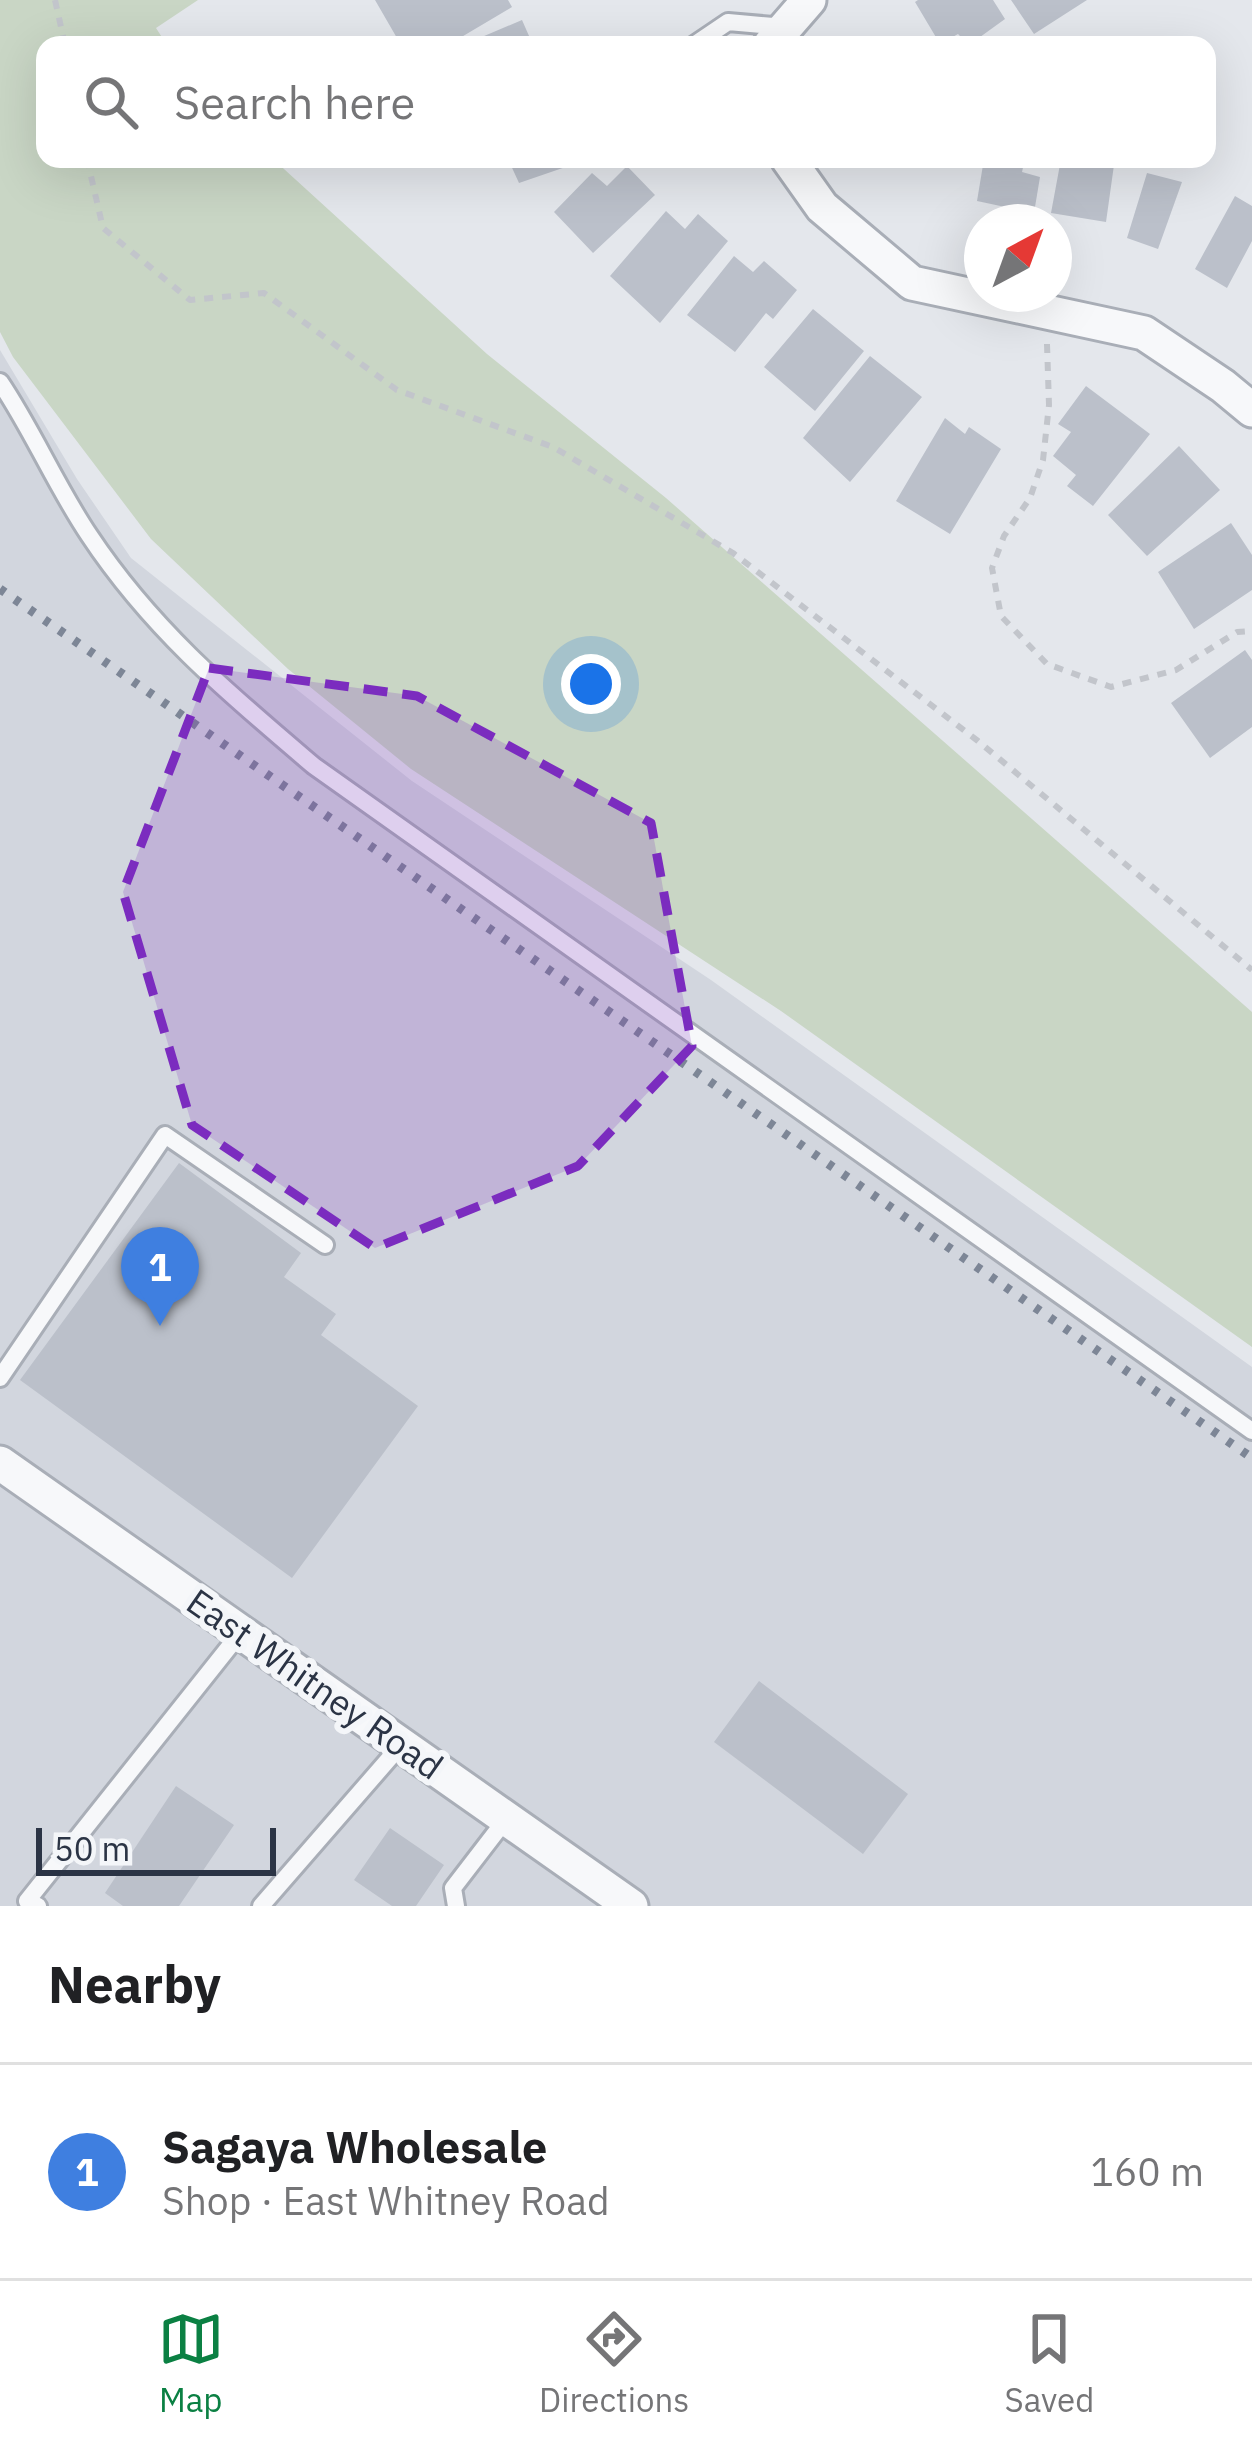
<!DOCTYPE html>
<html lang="en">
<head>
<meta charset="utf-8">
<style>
  :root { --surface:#fff; --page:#f2f2f2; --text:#202124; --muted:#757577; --line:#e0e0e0; --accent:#0b8043 }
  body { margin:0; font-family:"IBM Plex Sans",sans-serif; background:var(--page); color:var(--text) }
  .compass { position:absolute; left:964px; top:204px; width:108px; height:108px; border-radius:50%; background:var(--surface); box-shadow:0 12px 48px #0002; rotate:41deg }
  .scale { position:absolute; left:36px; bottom:30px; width:240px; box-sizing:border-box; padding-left:12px; border:6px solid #2b3445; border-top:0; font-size:33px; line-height:42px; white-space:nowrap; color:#2b3445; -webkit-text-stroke:9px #f4f6f9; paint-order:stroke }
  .you { position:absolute; left:591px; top:684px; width:42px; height:42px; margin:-30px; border:9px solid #fff; border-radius:50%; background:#1a73e8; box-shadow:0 0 0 18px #1a73e833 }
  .badge { display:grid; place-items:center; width:78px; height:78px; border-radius:50%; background:var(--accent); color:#fff; font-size:39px; font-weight:700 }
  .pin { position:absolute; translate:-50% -99px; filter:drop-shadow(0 3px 6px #0008) }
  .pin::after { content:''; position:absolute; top:63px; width:42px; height:36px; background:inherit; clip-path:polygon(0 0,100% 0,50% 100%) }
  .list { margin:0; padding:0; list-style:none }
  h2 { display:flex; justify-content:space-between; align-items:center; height:156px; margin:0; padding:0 48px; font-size:51px }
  h2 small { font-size:39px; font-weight:400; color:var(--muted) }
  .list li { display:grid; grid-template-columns:78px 1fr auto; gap:36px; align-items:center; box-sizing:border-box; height:216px; padding:0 48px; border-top:3px solid var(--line) }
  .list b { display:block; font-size:45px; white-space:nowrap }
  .list p { margin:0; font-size:39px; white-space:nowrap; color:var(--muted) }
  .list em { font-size:39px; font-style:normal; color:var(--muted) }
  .icon { flex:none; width:66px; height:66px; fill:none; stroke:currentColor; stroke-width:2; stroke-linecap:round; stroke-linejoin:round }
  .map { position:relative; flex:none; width:1252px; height:1906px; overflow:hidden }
  .search { position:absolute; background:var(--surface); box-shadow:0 12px 48px #0002; left:36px; right:36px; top:36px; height:132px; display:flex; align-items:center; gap:30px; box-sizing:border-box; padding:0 42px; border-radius:24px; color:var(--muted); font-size:45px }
  .sheet { height:372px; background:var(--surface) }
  nav { display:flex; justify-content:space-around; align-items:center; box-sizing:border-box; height:168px; border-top:3px solid var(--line); background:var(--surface); font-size:33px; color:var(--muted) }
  nav a { display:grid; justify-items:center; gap:6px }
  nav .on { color:var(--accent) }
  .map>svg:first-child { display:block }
  .built { fill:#d2d6de }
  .green { fill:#c9d6c5 }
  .building { fill:#bbc0ca }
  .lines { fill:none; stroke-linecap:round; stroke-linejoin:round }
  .lane-casing { stroke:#a9aeb7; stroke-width:22 }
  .street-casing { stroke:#a9aeb7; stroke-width:39 }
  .path { stroke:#c2c5cb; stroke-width:6; stroke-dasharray:9 9; stroke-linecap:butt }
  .lane { stroke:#f7f8fa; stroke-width:16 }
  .street { stroke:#f7f8fa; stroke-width:33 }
  .rail { stroke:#7d8696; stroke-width:9; stroke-dasharray:6 12; stroke-linecap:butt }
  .marked { fill:#7b2cbf; fill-opacity:0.2; stroke:#7b2cbf; stroke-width:9; stroke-dasharray:24 15; stroke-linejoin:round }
  .labels { text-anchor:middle; stroke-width:12; stroke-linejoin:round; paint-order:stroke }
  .street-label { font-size:36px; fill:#2b3445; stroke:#f4f6f9 }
</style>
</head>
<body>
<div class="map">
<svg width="1252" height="1906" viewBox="0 0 1252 1906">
  <rect width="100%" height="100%" fill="#e4e7ec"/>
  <!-- built -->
  <path class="built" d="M 0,350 L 77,479 L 131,558 L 412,781 L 711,980 L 1252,1367 L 1252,1906 L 0,1906 Z"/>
  <!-- green -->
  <path class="green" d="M 0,0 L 198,0 L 156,28 L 167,45 L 45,45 L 45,159 L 273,159 L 487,354 L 666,498 L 1252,1012 L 1252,1347 L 781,1011 L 411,769 L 288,669 L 151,539 L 13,357 L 0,332 Z"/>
  <!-- building -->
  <path class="building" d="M 375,0 L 508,0 L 512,7 L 448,45 L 401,45 Z
    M 918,0 L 993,0 L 1005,19 L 969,45 L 958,34 L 940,44 L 915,2 Z
    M 1011,0 L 1087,0 L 1034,34 Z
    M 522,20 L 533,45 L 463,45 Z
    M 508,159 L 586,159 L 586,160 L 519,183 Z
    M 984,159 L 1025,159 L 1022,172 L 1040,177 L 1034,213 L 977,201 Z
    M 1061,159 L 1114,165 L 1106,222 L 1051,213 Z
    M 627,166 L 655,195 L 593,253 L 554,212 L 592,173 L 607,186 Z
    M 1147,173 L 1182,182 L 1158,249 L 1127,238 Z
    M 1235,196 L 1252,206 L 1252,241 L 1227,288 L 1195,269 Z
    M 666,211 L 685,229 L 698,214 L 728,241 L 660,323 L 610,276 Z
    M 734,256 L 753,272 L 764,261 L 797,290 L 773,319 L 766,313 L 735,352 L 687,315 Z
    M 813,309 L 864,351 L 815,411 L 764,367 Z
    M 870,356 L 922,397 L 850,482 L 803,438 Z
    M 1086,386 L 1150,434 L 1093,506 L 1067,486 L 1076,475 L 1053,456 L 1071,432 L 1058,424 Z
    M 945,418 L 965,434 L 969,427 L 1001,449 L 950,534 L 896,501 Z
    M 1179,446 L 1220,490 L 1147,556 L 1108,515 Z
    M 1231,523 L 1252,555 L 1252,590 L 1194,629 L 1158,572 Z
    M 1245,650 L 1252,660 L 1252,727 L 1210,758 L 1171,703 Z
    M 179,1163 L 301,1253 L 284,1277 L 336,1314 L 321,1335 L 418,1406 L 292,1578 L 20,1380 Z
    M 759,1681 L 908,1794 L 863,1854 L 714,1742 Z
    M 176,1786 L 234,1825 L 179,1906 L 123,1906 L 105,1893 Z
    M 390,1828 L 444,1865 L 416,1906 L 392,1906 L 354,1880 Z"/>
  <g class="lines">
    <!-- lane casing -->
    <g class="lane-casing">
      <path id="lane" d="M 694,45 L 728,22 L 785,27
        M 0,382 C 33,431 56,486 89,535 C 152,630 228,693 314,766 L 1252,1431
        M 0,1378 L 165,1135 L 325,1245
        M 38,1906 L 27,1901 L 241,1632
        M 261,1906 L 401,1745
        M 456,1906 L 453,1888 L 506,1819"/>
    </g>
    <!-- street casing -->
    <g class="street-casing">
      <path id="street" d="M 770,45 L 809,0
        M 788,159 L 822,207 L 912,283 L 1144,333 L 1223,386 L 1252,410
        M 0,1463 L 631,1906"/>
    </g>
    <!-- path -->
    <path class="path" d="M 55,0 L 65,45
      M 87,159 L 103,228 L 190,300 L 264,293 L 397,390 L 553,447 L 733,553 L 978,741 L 1252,970
      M 1047,344 L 1049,405 L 1043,460 L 1030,498 L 1004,536 L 992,568 L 1001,616 L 1047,664 L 1111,687 L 1176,670 L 1237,632 L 1252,631"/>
    <!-- lane -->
    <use href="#lane" class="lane"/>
    <!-- street -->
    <use href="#street" class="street"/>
    <!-- rail -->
    <path class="rail" d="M 0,589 L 1252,1458"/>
  </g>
  <!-- marked area -->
  <path class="marked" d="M 209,668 L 417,696 L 651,823 L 692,1046 L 578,1166 L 375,1248 L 192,1125 L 123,892 Z"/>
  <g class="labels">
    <!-- street labels -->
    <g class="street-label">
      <text transform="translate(315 1684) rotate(35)" y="13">East Whitney Road</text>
    </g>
  </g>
</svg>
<svg class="compass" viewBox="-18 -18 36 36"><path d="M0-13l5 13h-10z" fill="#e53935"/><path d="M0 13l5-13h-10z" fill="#757577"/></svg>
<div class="scale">50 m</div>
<div class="you"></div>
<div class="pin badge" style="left:160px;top:1326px;background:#3f7fe0">1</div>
<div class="search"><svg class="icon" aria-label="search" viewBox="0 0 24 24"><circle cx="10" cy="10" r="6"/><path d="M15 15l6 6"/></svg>Search here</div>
</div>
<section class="sheet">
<h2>Nearby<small></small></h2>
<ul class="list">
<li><span class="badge" style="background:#3f7fe0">1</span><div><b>Sagaya Wholesale</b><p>Shop · East Whitney Road</p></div><em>160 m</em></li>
</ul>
</section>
<nav>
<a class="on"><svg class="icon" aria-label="map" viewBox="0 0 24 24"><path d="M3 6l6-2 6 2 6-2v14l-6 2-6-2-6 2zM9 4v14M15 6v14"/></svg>Map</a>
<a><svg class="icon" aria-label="directions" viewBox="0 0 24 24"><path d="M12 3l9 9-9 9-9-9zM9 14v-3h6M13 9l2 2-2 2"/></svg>Directions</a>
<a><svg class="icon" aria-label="saved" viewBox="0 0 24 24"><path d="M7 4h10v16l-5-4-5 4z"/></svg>Saved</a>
</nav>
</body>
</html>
